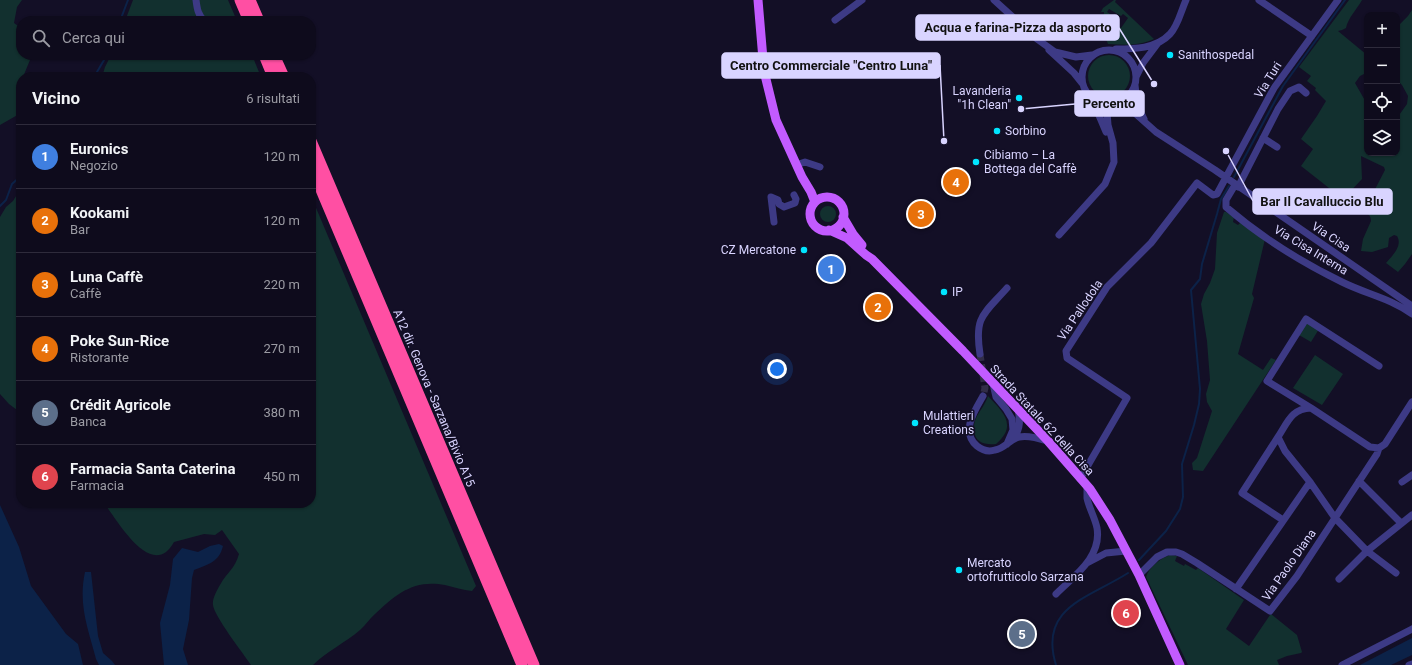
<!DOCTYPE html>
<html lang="it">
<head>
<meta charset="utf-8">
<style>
  :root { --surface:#0e0b1c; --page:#1c1929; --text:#f1f3f6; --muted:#9b9ba3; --line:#2e2b3b; --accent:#00e5ff }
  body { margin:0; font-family:Roboto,sans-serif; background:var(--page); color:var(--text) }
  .controls { position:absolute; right:12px; top:12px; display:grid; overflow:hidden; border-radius:8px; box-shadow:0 1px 3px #0004 }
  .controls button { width:36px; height:36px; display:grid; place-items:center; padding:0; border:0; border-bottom:1px solid var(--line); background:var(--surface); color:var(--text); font:20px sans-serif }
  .you { position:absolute; left:777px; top:369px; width:14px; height:14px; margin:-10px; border:3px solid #fff; border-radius:50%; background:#1a73e8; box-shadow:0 0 0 6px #1a73e833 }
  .badge { display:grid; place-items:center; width:26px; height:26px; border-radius:50%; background:var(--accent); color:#fff; font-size:13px; font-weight:700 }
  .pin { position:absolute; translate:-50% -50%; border:2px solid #fff; box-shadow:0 1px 4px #0006 }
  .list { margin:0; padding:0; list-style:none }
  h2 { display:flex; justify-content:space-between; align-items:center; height:52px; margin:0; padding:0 16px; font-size:17px }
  h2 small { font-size:13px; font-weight:400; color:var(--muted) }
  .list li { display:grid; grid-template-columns:26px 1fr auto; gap:12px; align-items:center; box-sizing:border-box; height:64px; padding:0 16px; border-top:1px solid var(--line) }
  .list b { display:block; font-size:15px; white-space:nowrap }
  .list p { margin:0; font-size:13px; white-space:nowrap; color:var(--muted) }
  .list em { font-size:13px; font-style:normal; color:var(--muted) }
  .icon { flex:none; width:22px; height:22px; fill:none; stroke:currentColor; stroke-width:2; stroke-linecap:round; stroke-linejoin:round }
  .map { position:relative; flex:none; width:1412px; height:665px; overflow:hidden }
  .search { position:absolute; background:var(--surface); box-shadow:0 1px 3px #0004; left:16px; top:16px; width:300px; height:44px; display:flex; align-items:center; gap:10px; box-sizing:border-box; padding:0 14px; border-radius:16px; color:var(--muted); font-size:15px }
  .panel { position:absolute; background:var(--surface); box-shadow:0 1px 3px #0004; left:16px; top:72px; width:300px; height:436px; border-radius:16px }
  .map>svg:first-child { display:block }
  .green { fill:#12302f; fill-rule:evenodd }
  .water { fill:#0c2248 }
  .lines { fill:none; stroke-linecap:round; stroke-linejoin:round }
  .stream { stroke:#0c2248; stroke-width:2 }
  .minor-tunnel { stroke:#312d47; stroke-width:7; stroke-dasharray:7 3.5; stroke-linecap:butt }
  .minor { stroke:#3d3a85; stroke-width:7 }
  .major { stroke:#c25bff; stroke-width:9 }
  .highway { stroke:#ff4fa3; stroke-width:11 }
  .poi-dot { fill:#00e5ff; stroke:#130f26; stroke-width:1.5 }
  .labels { text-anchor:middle; stroke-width:3.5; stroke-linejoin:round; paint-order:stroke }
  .poi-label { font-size:12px; fill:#d9d4ff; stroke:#130f26; text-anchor:start }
  .street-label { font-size:12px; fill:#d9d4ff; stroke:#130f26 }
  .leader { fill:none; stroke:#d9d4ff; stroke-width:1.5 }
  .callout-dot { fill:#d9d4ff; stroke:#130f26; stroke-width:1.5 }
  .callout { fill:#d9d4ff; stroke:#d9d4ff; stroke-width:1.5 }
  .callout-label { font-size:13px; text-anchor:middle; font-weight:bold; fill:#111 }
</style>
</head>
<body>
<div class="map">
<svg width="1412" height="665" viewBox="0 0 1412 665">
  <rect width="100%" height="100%" fill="#130f26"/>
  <!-- green -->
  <path class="green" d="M 0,0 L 22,0 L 17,7 L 14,23 L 21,28 L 21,55 L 32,55 L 23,77 L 21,77 C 21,83 17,87 17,93 C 16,99 21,106 21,113 L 0,125 Z
    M 133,0 L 228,0 L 237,21 L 125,21 Z
    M 1114,0 L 1116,0 L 1115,2 L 1154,39 C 1139,46 1125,45 1108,44 L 1106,39 L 1112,37 L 1112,28 L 1103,26 L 1104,12 L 1101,12 L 1103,8 ZM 1109,9 L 1121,16 L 1123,14 L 1128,18 L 1121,28 L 1110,21 L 1113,16 L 1107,12 Z
    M 1349,0 L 1362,0 C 1357,9 1348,18 1346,28 L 1342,30 L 1338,31 L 1367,55 L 1366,73 L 1360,76 L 1355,83 L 1367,104 L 1367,153 L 1397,153 L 1397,118 L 1407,104 L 1408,96 L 1402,85 L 1397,80 L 1397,27 L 1408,16 L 1412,10 L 1412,254 L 1405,264 L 1398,272 L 1386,263 C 1392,256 1403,246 1397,236 L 1394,235 L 1389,238 L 1388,247 L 1372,252 L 1361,251 L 1363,239 L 1371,221 C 1371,215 1367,212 1361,212 L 1361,210 L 1364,207 L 1375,213 L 1379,213 L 1384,205 L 1371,197 L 1385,170 L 1384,167 L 1361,156 L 1362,179 L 1343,199 L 1301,166 L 1313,149 L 1301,139 L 1317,116 L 1326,101 L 1315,90 L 1316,88 L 1307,81 L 1311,76 L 1299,67 Z
    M1088 76a21 21 0 1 1 42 0a21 21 0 1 1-42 0Z
    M 111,55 L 252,55 L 261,77 L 102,77 L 105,67 Z
    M 21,188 L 21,413 L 9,404 L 0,394 L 0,217 L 6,207 L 13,201 Z
    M 311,196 L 476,586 L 472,591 C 463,590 454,587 445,585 C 414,579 396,594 375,614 C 369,619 366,625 360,630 C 345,643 327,651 313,665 L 251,665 C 243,653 214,616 213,605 C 212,599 217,590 220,585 C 227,572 235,569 239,554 L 222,530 L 215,535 L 204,534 L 174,542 C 152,582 117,520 104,503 L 311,503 Z
    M820 214a8 8 0 1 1 16 0a8 8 0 1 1-16 0Z
    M 1224,212 L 1226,212 L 1234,217 L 1233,222 L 1238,225 L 1241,222 L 1265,239 L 1252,294 L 1254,298 L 1238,354 L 1263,370 L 1271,358 L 1276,360 L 1203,471 L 1193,470 L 1192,463 L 1197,458 L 1212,411 L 1207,402 L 1206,394 L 1210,380 L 1207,341 L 1201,304 L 1204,294 L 1210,283 L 1215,269 L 1217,233 Z
    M 1306,323 L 1319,329 L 1311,342 L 1299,335 Z
    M 1315,355 L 1343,374 L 1322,405 L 1293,388 Z
    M 988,396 C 1003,412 1018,425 996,444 C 985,445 975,443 974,430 C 974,426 974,422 976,418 C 980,410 985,405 988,396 Z
    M 1170,555 L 1177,556 L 1175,561 L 1184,566 L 1185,564 L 1196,570 L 1198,568 L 1244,600 L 1226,629 L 1249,646 L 1270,615 L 1271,614 L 1297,635 L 1302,652 L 1301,653 L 1287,656 L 1277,660 L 1279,665 L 1188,665 L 1146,577 C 1149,567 1161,558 1170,555 Z"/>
  <!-- water -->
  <path class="water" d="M 0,505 L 19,547 L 31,586 L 66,634 L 78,644 L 83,665 L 0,665 Z
    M 219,544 L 223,546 C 219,562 209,564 194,570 L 192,578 L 189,620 L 183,649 L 188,665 L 164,665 L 160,623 L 170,585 L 173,559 L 182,548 L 198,552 L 210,546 Z
    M 85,572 L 91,572 L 98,636 L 103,653 L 112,661 L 115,665 L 99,665 L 96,659 C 88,628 78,605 85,572 Z
    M 1412,638 L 1412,655 L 1391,665 L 1360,665 Z"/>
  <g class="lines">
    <!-- stream -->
    <path class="stream" d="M 120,21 L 128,0
      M 94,77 L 107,55
      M 1234,177 L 1283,86 L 1345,0
      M 0,206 L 6,200 L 12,184 L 21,176
      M 1139,560 L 1166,531 L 1180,509 L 1183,497 L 1182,464 L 1194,425 L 1199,404 L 1200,389 L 1191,290 L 1200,279 L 1202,264 L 1217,214 L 1221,199 L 1229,186
      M 1056,665 C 1038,607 1089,598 1128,573"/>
    <!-- minor-tunnel -->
    <path class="minor-tunnel" d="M 980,354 L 985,388 L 983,396"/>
    <!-- minor -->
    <path class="minor" d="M 196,0 C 197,8 198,16 205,21
      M 994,0 L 1037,39 L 1055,52 L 1076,57 L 1092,55
      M 1259,0 L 1312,36
      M 835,20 L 862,0
      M 1116,49 C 1134,49 1156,49 1170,34 C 1178,26 1181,11 1186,0
      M1082 77a27 27 0 1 1 54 0a27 27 0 1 1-54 0Z
      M 1049,50 L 1074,73 L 1082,83
      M 1136,77 L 1143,63 L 1158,43
      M 1135,85 C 1136,97 1138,109 1144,119
      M 1090,98 L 1095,106 L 1106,132
      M 1118,102 L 1128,107 L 1156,132 L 1215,170 L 1412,306
      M 1263,138 L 1277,147
      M 796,165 L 805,162 L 820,167
      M 1235,185 L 1226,200 L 1226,207 C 1261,237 1301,262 1342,282 C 1366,294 1390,298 1412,314
      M 1238,187 L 1278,109 L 1290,91 L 1299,87 L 1306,93
      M 774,222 L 771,197 L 778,200 L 779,204 L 784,207 L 795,203 L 796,199 L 794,195
      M 1059,235 L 1105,184 L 1114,162 L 1113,143 L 1108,125 L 1107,112 L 1109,104
      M 980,354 C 974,316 984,314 1007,288
      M 993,384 L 996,397 L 1006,409 L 1012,419 L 1013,430 L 1007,444
      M 983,396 C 975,410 960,432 977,446 C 982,450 989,452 995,450 C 1004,449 1010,439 1019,437 C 1028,435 1038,438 1047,441
      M 1311,408 L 1267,381 L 1306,319 L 1379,366
      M 1014,437 C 1021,428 1020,419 1018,409
      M 1278,437 L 1242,493 L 1283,520
      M 1379,448 L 1370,447 L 1311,408 C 1291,409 1288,422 1278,437 L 1285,451 L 1310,482 L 1335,518 L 1367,551 L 1396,573
      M 1080,479 L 1127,398 L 1067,358 L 1066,351 L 1107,287 L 1151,243 L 1197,183 L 1213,195 L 1217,194 L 1274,88 L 1338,0
      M 1359,481 L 1401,523
      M 1402,482 L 1412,475
      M 1087,563 L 1106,553 L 1126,551
      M 1139,575 L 1157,557 L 1167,552 L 1176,552 L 1182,554 L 1197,563 L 1270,611 L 1297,576 L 1377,454 L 1379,448 L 1385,444 L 1412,402
      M 1339,579 L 1367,551 L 1412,515
      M 1236,589 L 1310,482
      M 1056,594 C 1074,576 1102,557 1097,528 C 1095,518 1089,508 1087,498 C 1087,494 1087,490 1087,486
      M 1342,665 L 1412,629
      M 1409,665 L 1412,664"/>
    <!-- major -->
    <path class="major" d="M 758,0 L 764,71 L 776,120 L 802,177 L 811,192 L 815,202
      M810 214a17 17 0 1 1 34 0a17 17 0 1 1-34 0Z
      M 843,217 L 853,234 L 862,245
      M 829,230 L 847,238 L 866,255 L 872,259 L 963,351 L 1048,441 L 1090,489 L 1110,520 L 1139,575 L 1180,665"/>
    <!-- highway -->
    <path class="highway" d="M 240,0 L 249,21
      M 250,0 L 259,21
      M 264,55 L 273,77
      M 274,55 L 284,77
      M 311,141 L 534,665
      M 311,166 L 522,665"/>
  </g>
  <!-- markers -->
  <g class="poi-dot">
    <circle cx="1170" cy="55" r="4"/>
    <circle cx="1019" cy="98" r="4"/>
    <circle cx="997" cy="131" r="4"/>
    <circle cx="976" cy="162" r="4"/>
    <circle cx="804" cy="250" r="4"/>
    <circle cx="944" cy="292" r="4"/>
    <circle cx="915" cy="423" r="4"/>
    <circle cx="959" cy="570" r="4"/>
  </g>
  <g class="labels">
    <!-- poi labels -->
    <g class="poi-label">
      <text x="1178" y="59">Sanithospedal</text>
      <text x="1011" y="95" text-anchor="end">Lavanderia<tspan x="1011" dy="14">"1h Clean"</tspan></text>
      <text x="1005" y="135">Sorbino</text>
      <text x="984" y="159">Cibiamo – La<tspan x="984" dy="14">Bottega del Caffè</tspan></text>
      <text x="796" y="254" text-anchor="end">CZ Mercatone</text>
      <text x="952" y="296">IP</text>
      <text x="923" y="420">Mulattieri<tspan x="923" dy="14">Creations</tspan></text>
      <text x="967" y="567">Mercato<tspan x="967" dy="14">ortofrutticolo Sarzana</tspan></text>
    </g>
    <!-- street labels -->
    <g class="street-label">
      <text transform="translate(1268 80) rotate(-58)" y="4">Via Turi</text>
      <text transform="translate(1331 237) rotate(34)" y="4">Via Cisa</text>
      <text transform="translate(1311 250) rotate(31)" y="4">Via Cisa Interna</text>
      <text transform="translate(1080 310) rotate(-56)" y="4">Via Pallodola</text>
      <text transform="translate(434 398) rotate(67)" y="4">A12 dir. Genova - Sarzana/Bivio A15</text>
      <text transform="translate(1042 420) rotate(47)" y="4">Strada Statale 62 della Cisa</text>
      <text transform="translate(1289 565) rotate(-55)" y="4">Via Paolo Diana</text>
    </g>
  </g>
  <!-- callouts -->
  <path class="leader" d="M1154 84L1119 28M944 141L940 65M1021 109L1075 104M1226 151L1253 201"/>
  <g class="callout-dot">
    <circle cx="1154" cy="84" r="4"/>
    <circle cx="944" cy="141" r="4"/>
    <circle cx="1021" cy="109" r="4"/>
    <circle cx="1226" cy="151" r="4"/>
  </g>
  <g class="callout">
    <rect x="916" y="15" width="203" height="25" rx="4"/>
    <rect x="722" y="53" width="218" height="25" rx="4"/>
    <rect x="1075" y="91" width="69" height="25" rx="4"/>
    <rect x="1253" y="189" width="139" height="25" rx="4"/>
  </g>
  <g class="callout-label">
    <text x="1018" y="32">Acqua e farina-Pizza da asporto</text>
    <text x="831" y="70">Centro Commerciale "Centro Luna"</text>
    <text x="1109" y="108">Percento</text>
    <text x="1322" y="206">Bar Il Cavalluccio Blu</text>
  </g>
</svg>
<div class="controls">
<button>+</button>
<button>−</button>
<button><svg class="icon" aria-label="locate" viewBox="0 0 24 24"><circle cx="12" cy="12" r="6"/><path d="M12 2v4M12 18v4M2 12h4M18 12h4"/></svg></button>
<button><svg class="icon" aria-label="layers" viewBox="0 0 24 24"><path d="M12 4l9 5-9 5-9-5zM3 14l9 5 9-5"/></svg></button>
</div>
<div class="you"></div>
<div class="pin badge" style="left:831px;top:269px;background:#3f7fe0">1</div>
<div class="pin badge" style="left:878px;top:307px;background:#e8710a">2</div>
<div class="pin badge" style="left:921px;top:214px;background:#e8710a">3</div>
<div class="pin badge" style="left:956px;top:182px;background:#e8710a">4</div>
<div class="pin badge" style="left:1022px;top:634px;background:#5c6f8a">5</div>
<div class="pin badge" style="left:1126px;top:613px;background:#e0444e">6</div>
<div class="search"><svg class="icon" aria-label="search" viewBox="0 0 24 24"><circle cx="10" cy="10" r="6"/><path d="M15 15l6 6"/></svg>Cerca qui</div>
<section class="panel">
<h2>Vicino<small>6 risultati</small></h2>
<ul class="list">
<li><span class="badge" style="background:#3f7fe0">1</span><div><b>Euronics</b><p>Negozio</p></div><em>120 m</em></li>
<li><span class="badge" style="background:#e8710a">2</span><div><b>Kookami</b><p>Bar</p></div><em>120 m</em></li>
<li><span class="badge" style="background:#e8710a">3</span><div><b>Luna Caffè</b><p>Caffè</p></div><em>220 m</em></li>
<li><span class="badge" style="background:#e8710a">4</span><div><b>Poke Sun-Rice</b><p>Ristorante</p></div><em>270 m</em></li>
<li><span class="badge" style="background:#5c6f8a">5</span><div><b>Crédit Agricole</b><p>Banca</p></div><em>380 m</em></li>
<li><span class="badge" style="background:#e0444e">6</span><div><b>Farmacia Santa Caterina</b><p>Farmacia</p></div><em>450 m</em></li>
</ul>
</section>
</div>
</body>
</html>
